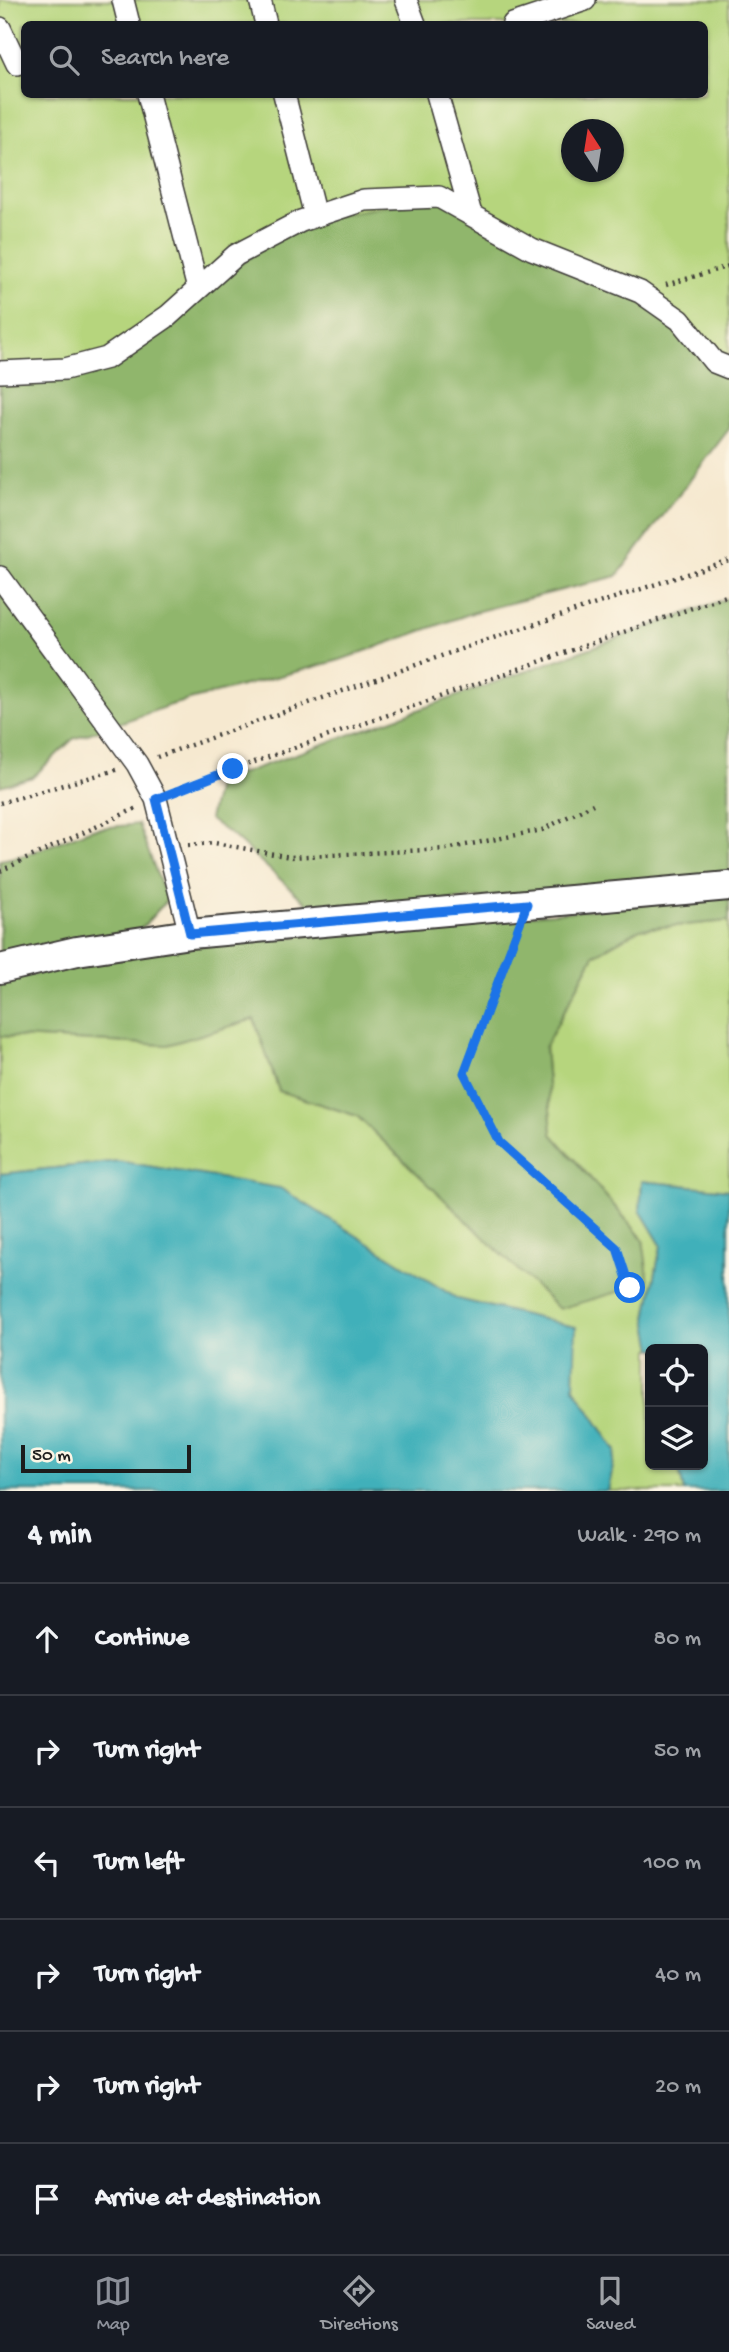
<!DOCTYPE html>
<html lang="en">
<head>
<meta charset="utf-8">
<style>
  :root { --surface:#171b24; --page:#242831; --text:#f1f3f6; --muted:#9ea1a6; --line:#363941; --accent:#8c9099 }
  body { margin:0; font-family:"Gochi Hand",sans-serif; background:var(--page); color:var(--text) }
  .controls { position:absolute; right:21px; bottom:21px; display:grid; overflow:hidden; border-radius:10px; box-shadow:0 2px 5px #0004 }
  .controls button { width:63px; height:63px; display:grid; place-items:center; padding:0; border:0; border-bottom:2px solid var(--line); background:var(--surface); color:var(--text); font:35px sans-serif }
  .compass { position:absolute; left:561px; top:119px; width:63px; height:63px; border-radius:50%; background:var(--surface); box-shadow:0 2px 5px #0004; rotate:348deg }
  .scale { position:absolute; left:21px; bottom:18px; width:170px; box-sizing:border-box; padding-left:7px; border:4px solid #1c1c1c; border-top:0; font-size:19px; line-height:24px; white-space:nowrap; color:#1c1c1c; -webkit-text-stroke:5px #fcf5e5; paint-order:stroke }
  .stop { position:absolute; width:21px; height:21px; margin:-16px; border:5px solid #1a73e8; border-radius:50%; background:#fff }
  .stop.end { background:#1a73e8; border-color:#fff; box-shadow:0 2px 7px #0008 }
  .list { margin:0; padding:0; list-style:none }
  h2 { display:flex; justify-content:space-between; align-items:center; height:91px; margin:0; padding:0 28px; font-size:30px }
  h2 small { font-size:23px; font-weight:400; color:var(--muted) }
  .list li { display:grid; grid-template-columns:46px 1fr auto; gap:21px; align-items:center; box-sizing:border-box; height:112px; padding:0 28px; border-top:2px solid var(--line) }
  .list b { display:block; font-size:26px; white-space:nowrap }
  .list em { font-size:23px; font-style:normal; color:var(--muted) }
  .icon { flex:none; width:38px; height:38px; fill:none; stroke:currentColor; stroke-width:2; stroke-linecap:round; stroke-linejoin:round }
  .map { position:relative; flex:none; width:729px; height:1491px; overflow:hidden }
  .search { position:absolute; background:var(--surface); box-shadow:0 2px 5px #0004; left:21px; right:21px; top:21px; height:77px; display:flex; align-items:center; gap:18px; box-sizing:border-box; padding:0 24px; border-radius:10px; color:var(--muted); font-size:26px }
  .sheet { height:763px; background:var(--surface) }
  nav { display:flex; justify-content:space-around; align-items:center; box-sizing:border-box; height:98px; border-top:2px solid var(--line); background:var(--surface); font-size:19px; color:var(--muted) }
  nav a { display:grid; justify-items:center; gap:4px }
  nav .on { color:var(--accent) }
  .map>svg:first-child { display:block }
  .green { fill:#b6d57d; stroke:#69784c; stroke-width:2; fill-rule:evenodd }
  .forest { fill:#90b66c; stroke:#566944; stroke-width:2 }
  .water { fill:#40b0ba; stroke:#2e666b; stroke-width:2 }
  .lines { fill:none; stroke-linecap:round; stroke-linejoin:round }
  .minor-casing { stroke:#3d3b37; stroke-width:24 }
  .major-casing { stroke:#3d3b37; stroke-width:32 }
  .path { stroke:#3d3b37; stroke-width:4.5; stroke-dasharray:2 5; stroke-linecap:butt }
  .minor { stroke:#fff; stroke-width:21 }
  .major { stroke:#fff; stroke-width:28 }
  .route { stroke:#1a73e8; stroke-width:9 }
</style>
</head>
<body>
<div class="map">
<svg width="729" height="1491" viewBox="0 0 729 1491">
  <rect width="100%" height="100%" fill="#fcf5e5"/>
  <filter id="ink" filterUnits="userSpaceOnUse"><feTurbulence type="fractalNoise" baseFrequency=".0143" numOctaves="2"/><feDisplacementMap in="SourceGraphic" scale="14" xChannelSelector="R" yChannelSelector="G"/><feConvolveMatrix kernelMatrix="1 2 1 2 8 2 1 2 1" color-interpolation-filters="sRGB"/></filter>
  <filter id="wash" filterUnits="userSpaceOnUse"><feTurbulence type="fractalNoise" baseFrequency=".00686" numOctaves="4" result="noise"/><feDisplacementMap in="SourceGraphic" scale="28" xChannelSelector="R" yChannelSelector="G"/><feGaussianBlur stdDeviation="1.57" result="paint"/><feColorMatrix in="noise" values="0 0 0 0 0 0 0 0 0 0 0 0 0 0 0 0 0 1.4 0 .05"/><feComposite in="paint" operator="in"/></filter>
  <g filter="url(#wash)">
    <rect width="100%" height="100%" fill="#f6e9d0"/>
    <!-- green -->
    <path class="green" d="M 0,0 L 729,0 L 729,368 L 107,358 L 0,372 ZM 24,24 L 704,24 L 704,94 L 24,94 ZM 572,130 L 614,130 L 614,172 L 572,172 Z
      M 729,921 L 729,1190 L 642,1181 L 640,1210 L 661,1245 L 647,1318 L 653,1349 L 650,1349 L 650,1465 L 678,1465 L 684,1491 L 608,1491 L 616,1451 L 574,1388 L 575,1327 L 458,1299 L 280,1189 L 118,1161 L 0,1174 L 0,1036 L 167,1045 L 254,1019 L 279,1091 L 357,1116 L 559,1308 L 648,1283 L 643,1239 L 552,1134 L 545,1047 L 594,955 L 640,929 Z"/>
    <!-- forest -->
    <path class="forest" d="M 439,197 L 640,292 L 729,368 L 729,429 L 617,576 L 475,612 L 340,660 L 171,705 L 73,739 L 33,777 L 0,786 L 0,372 L 107,358 L 301,221 Z
      M 729,598 L 729,876 L 316,912 L 233,836 L 209,819 L 218,782 Z
      M 138,824 L 167,900 L 141,929 L 0,959 L 0,860 L 25,855 L 92,829 Z
      M 729,897 L 729,921 L 640,929 L 594,955 L 545,1047 L 552,1134 L 643,1239 L 649,1283 L 559,1309 L 357,1116 L 279,1091 L 254,1019 L 167,1045 L 0,1036 L 0,981 L 158,949 Z"/>
    <!-- water -->
    <path class="water" d="M 118,1161 L 280,1188 L 458,1299 L 576,1327 L 574,1388 L 616,1451 L 608,1491 L 0,1491 L 0,1174 Z
      M 642,1181 L 729,1190 L 729,1491 L 684,1491 L 678,1465 L 703,1465 L 703,1349 L 653,1349 L 647,1318 L 661,1245 L 640,1210 Z"/>
  </g>
  <g filter="url(#ink)">
    <g class="lines">
      <!-- minor casing -->
      <g class="minor-casing">
        <path id="minor" d="M 123,0 L 129,24
          M 260,0 L 266,24
          M 406,0 L 415,24
          M 513,24 L 585,0
          M 0,28 L 17,64
          M 148,94 L 198,289
          M 284,94 L 315,216
          M 437,94 L 471,214
          M 0,372 L 65,369 L 107,358 L 168,316 L 236,255 L 301,221 L 364,200 L 439,197 L 532,249 L 640,292 L 680,320 L 714,362 L 729,368
          M 0,577 L 137,764 L 156,799 L 190,934"/>
      </g>
      <!-- major casing -->
      <g class="major-casing">
        <path id="major" d="M 0,969 L 77,951 L 190,934 L 729,886"/>
      </g>
      <!-- path -->
      <path class="path" d="M 666,285 L 729,266
        M 157,757 L 475,644 L 729,560
        M 175,790 L 729,595
        M 0,803 L 116,770
        M 188,845 L 215,843 L 290,857 L 446,849 L 542,830 L 593,804
        M 0,871 L 139,807
        M 518,928 L 464,1073 L 499,1142 L 617,1248 L 630,1288"/>
      <!-- minor -->
      <use href="#minor" class="minor"/>
      <!-- major -->
      <use href="#major" class="major"/>
    </g>
  </g>
  <g class="lines" filter="url(#ink)">
    <!-- route -->
    <path class="route" d="M 233,769 L 156,799 L 190,934 L 527,904 L 464,1073 L 499,1142 L 617,1248 L 630,1288"/>
  </g>
</svg>
<div class="controls">
<button><svg class="icon" aria-label="locate" viewBox="0 0 24 24"><circle cx="12" cy="12" r="6"/><path d="M12 2v4M12 18v4M2 12h4M18 12h4"/></svg></button>
<button><svg class="icon" aria-label="layers" viewBox="0 0 24 24"><path d="M12 4l9 5-9 5-9-5zM3 14l9 5 9-5"/></svg></button>
</div>
<svg class="compass" viewBox="-18 -18 36 36"><path d="M0-13l5 13h-10z" fill="#e53935"/><path d="M0 13l5-13h-10z" fill="#9ea1a6"/></svg>
<div class="scale">50 m</div>
<div class="stop" style="left:630px;top:1288px"></div>
<div class="stop end" style="left:233px;top:769px"></div>
<div class="search"><svg class="icon" aria-label="search" viewBox="0 0 24 24"><circle cx="10" cy="10" r="6"/><path d="M15 15l6 6"/></svg>Search here</div>
</div>
<section class="sheet">
<h2>4 min<small>Walk · 290 m</small></h2>
<ul class="list">
<li><svg class="icon" aria-label="ahead" viewBox="0 0 24 24"><path d="M12 20V5M6 11l6-6 6 6"/></svg><div><b>Continue</b></div><em>80 m</em></li>
<li><svg class="icon" aria-label="right" viewBox="0 0 24 24"><path d="M7 20v-9h11M14 6l5 5-5 5"/></svg><div><b>Turn right</b></div><em>50 m</em></li>
<li><svg class="icon" aria-label="left" viewBox="0 0 24 24"><path d="M17 20v-9H6M10 6l-5 5 5 5"/></svg><div><b>Turn left</b></div><em>100 m</em></li>
<li><svg class="icon" aria-label="right" viewBox="0 0 24 24"><path d="M7 20v-9h11M14 6l5 5-5 5"/></svg><div><b>Turn right</b></div><em>40 m</em></li>
<li><svg class="icon" aria-label="right" viewBox="0 0 24 24"><path d="M7 20v-9h11M14 6l5 5-5 5"/></svg><div><b>Turn right</b></div><em>20 m</em></li>
<li><svg class="icon" aria-label="arrive" viewBox="0 0 24 24"><path d="M6 21V4h12l-3 4 3 4H6"/></svg><div><b>Arrive at destination</b></div></li>
</ul>
</section>
<nav>
<a class="on"><svg class="icon" aria-label="map" viewBox="0 0 24 24"><path d="M3 6l6-2 6 2 6-2v14l-6 2-6-2-6 2zM9 4v14M15 6v14"/></svg>Map</a>
<a><svg class="icon" aria-label="directions" viewBox="0 0 24 24"><path d="M12 3l9 9-9 9-9-9zM9 14v-3h6M13 9l2 2-2 2"/></svg>Directions</a>
<a><svg class="icon" aria-label="saved" viewBox="0 0 24 24"><path d="M7 4h10v16l-5-4-5 4z"/></svg>Saved</a>
</nav>
</body>
</html>
